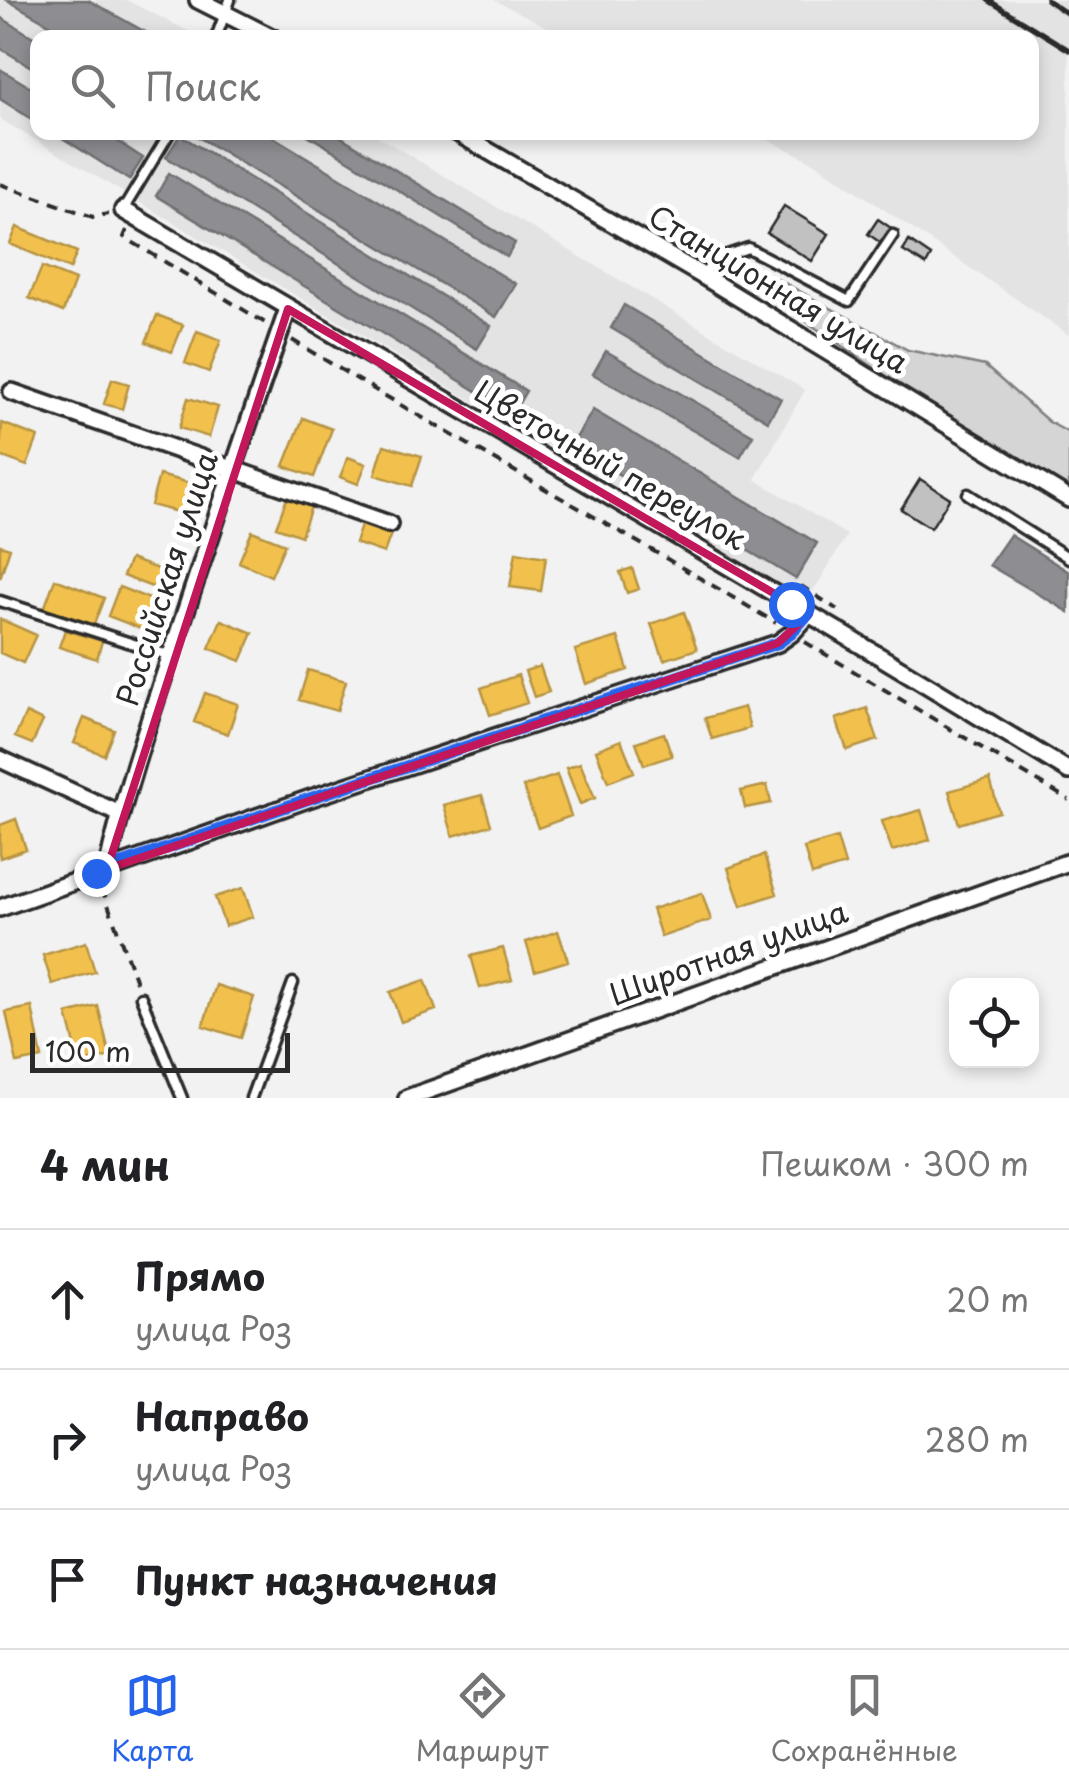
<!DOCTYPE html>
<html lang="ru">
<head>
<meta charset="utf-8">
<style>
  :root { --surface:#fff; --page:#f6f6f6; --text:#202124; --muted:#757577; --line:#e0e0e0; --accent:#2563eb }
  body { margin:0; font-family:"Playpen Sans",sans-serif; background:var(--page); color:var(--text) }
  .controls { position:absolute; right:30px; bottom:30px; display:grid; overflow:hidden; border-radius:20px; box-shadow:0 5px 15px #0003 }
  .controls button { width:90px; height:90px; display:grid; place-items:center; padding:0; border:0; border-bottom:2px solid var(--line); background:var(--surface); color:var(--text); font:50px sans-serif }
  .scale { position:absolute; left:30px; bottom:25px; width:260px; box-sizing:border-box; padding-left:10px; border:5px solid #2b2b2b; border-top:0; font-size:28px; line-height:35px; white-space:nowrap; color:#2b2b2b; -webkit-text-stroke:8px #fff; paint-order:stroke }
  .stop { position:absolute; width:30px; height:30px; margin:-22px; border:8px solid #2563eb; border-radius:50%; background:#fff }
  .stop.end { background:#2563eb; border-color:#fff; box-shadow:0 2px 10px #0008 }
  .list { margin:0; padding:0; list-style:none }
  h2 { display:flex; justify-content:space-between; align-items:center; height:130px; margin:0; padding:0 40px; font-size:42px }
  h2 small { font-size:32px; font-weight:400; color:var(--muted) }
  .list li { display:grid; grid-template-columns:65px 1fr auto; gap:30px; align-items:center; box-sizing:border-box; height:140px; padding:0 40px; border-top:2px solid var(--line) }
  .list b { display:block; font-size:38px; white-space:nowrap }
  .list p { margin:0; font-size:32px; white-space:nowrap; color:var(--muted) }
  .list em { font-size:32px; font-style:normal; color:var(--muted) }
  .icon { flex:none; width:55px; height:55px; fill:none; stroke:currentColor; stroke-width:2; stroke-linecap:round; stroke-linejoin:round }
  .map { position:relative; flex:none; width:1069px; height:1098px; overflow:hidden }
  .search { position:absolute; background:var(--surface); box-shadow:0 5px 15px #0003; left:30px; right:30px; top:30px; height:110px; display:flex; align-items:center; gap:25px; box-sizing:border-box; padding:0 35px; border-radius:20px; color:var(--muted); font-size:38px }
  .sheet { height:550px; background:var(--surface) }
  nav { display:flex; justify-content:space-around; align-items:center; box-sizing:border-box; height:140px; border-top:2px solid var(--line); background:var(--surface); font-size:28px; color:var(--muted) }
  nav a { display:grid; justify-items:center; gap:5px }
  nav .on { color:var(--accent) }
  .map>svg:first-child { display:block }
  .built { fill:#e3e3e3 }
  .green { fill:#d5d5d5; stroke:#808080; stroke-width:2.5 }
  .homes { fill:#f2c14e; stroke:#b69444; stroke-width:2.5 }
  .industry { fill:#8d8d92; stroke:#707073; stroke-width:2.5 }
  .building { fill:#c1c1c1; stroke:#2b2b2b; stroke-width:2.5 }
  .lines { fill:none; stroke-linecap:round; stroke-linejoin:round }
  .lane-casing { stroke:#2b2b2b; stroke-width:15 }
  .street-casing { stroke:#2b2b2b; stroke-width:22 }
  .path { stroke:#2b2b2b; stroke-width:4; stroke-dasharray:10 8; stroke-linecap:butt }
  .lane { stroke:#fff; stroke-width:8 }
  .street { stroke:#fff; stroke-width:15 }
  .rail { stroke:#2b2b2b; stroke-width:5 }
  .route { stroke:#2563eb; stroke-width:12 }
  .marked { fill:none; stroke:#c2185b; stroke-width:8; stroke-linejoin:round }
  .labels { text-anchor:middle; stroke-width:10; stroke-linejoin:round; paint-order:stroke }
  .street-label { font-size:30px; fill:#2b2b2b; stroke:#fff }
</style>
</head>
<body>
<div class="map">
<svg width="1069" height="1098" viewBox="0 0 1069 1098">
  <rect width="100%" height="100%" fill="#f2f2f2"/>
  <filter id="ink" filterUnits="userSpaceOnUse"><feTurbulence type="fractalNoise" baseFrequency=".01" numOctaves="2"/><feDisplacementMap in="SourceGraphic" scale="20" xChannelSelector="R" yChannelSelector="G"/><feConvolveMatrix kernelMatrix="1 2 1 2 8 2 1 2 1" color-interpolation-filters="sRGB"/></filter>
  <g filter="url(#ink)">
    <!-- built -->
    <path class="built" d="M 0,0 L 126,0 L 200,37 L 38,38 L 38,132 L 372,133 L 805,390 L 755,479 L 847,535 L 819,582 L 806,600 L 0,119 Z
      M 494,0 L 1069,0 L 1069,335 L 817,164 L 755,133 L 1032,132 L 1032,38 L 567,37 Z"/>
    <!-- green -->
    <path class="green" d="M 770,275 L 908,350 L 985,366 L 1049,422 L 1069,433 L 1069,500 L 745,280 Z"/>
    <!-- homes -->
    <path class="homes" d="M 17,227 L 77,252 L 70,269 L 10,244 Z
      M 42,267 L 75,280 L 63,312 L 29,298 Z
      M 157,315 L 183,325 L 172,352 L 146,342 Z
      M 197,331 L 221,340 L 209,372 L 185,363 Z
      M 112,379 L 129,384 L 122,409 L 104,404 Z
      M 188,398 L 218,407 L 209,437 L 179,428 Z
      M 303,418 L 332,429 L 314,477 L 284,466 Z
      M 2,423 L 38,437 L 27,466 L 0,456 Z
      M 384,445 L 422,456 L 412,486 L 375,475 Z
      M 348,457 L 366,464 L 358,484 L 340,477 Z
      M 159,475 L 197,485 L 189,515 L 151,505 Z
      M 287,498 L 311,507 L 301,536 L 276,527 Z
      M 362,523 L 391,534 L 384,553 L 355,543 Z
      M 252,531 L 285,544 L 271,576 L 239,562 Z
      M 0,545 L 10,548 L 0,578 Z
      M 516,552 L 546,557 L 541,591 L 510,587 Z
      M 130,559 L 166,572 L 160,590 L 123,576 Z
      M 632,568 L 639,589 L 627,593 L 620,572 Z
      M 55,579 L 104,598 L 93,627 L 44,609 Z
      M 119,587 L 155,601 L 144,630 L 108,616 Z
      M 684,612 L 697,649 L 664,660 L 651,624 Z
      M 0,619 L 36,635 L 23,663 L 0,653 Z
      M 221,620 L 253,633 L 241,661 L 209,648 Z
      M 65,630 L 102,641 L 97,659 L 59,647 Z
      M 618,637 L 628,670 L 586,684 L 575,650 Z
      M 540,666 L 549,692 L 534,697 L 525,671 Z
      M 308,670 L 346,681 L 337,711 L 299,700 Z
      M 518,675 L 527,703 L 490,715 L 481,688 Z
      M 205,693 L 238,704 L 228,734 L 194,722 Z
      M 744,707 L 750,728 L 712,739 L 705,718 Z
      M 867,708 L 878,740 L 847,750 L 836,719 Z
      M 26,713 L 43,721 L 32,744 L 15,737 Z
      M 84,718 L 114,730 L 104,755 L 74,743 Z
      M 664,733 L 672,756 L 644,765 L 636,742 Z
      M 621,740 L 634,772 L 608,782 L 596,750 Z
      M 580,763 L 595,798 L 580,804 L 566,768 Z
      M 557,775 L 571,816 L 538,828 L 523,787 Z
      M 990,779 L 999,812 L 959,824 L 949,791 Z
      M 767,785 L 771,803 L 745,808 L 741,791 Z
      M 482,795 L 491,825 L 453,836 L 444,805 Z
      M 921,810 L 930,840 L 892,851 L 882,821 Z
      M 16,819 L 26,849 L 0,858 L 0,825 Z
      M 837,838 L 845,865 L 812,875 L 804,848 Z
      M 764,855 L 777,894 L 741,906 L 728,868 Z
      M 243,888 L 253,917 L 225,926 L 215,897 Z
      M 702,893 L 711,920 L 661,937 L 652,909 Z
      M 558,931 L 568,961 L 535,971 L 526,942 Z
      M 86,942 L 95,972 L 52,984 L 43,955 Z
      M 503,948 L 512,980 L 480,988 L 471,956 Z
      M 425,980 L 436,1010 L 401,1022 L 390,992 Z
      M 216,985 L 254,997 L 241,1038 L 203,1026 Z
      M 98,1006 L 110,1056 L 80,1064 L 67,1014 Z
      M 32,1007 L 42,1058 L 17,1063 L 6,1012 Z"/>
    <!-- industry -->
    <path class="industry" d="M 7,0 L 88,0 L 156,38 L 74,38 Z
      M 0,17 L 38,40 L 38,71 L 0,48 Z
      M 0,69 L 38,92 L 38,123 L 0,99 Z
      M 53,132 L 103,132 L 143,158 L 129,180 Z
      M 190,132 L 265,132 L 516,284 L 496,317 Z
      M 303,132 L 333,132 L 515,243 L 507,257 Z
      M 180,135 L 491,326 L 477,349 L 166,157 Z
      M 169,173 L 526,391 L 513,413 L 156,196 Z
      M 624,305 L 781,399 L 768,421 L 611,328 Z
      M 606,351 L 753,435 L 740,457 L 593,374 Z
      M 593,410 L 817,543 L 796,579 L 571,446 Z
      M 1010,535 L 1069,572 L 1069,612 L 989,565 Z"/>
    <!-- building -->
    <path class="building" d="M 784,206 L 829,234 L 812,261 L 767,233 Z
      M 878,219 L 891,228 L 881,243 L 868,234 Z
      M 909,241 L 931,256 L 926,265 L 903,251 Z
      M 920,479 L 950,498 L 931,528 L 901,509 Z"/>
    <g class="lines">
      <!-- lane casing -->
      <g class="lane-casing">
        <path id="lane" d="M 216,38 L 230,0
          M 123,210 L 170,132
          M 703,276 L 715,259 L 748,248 L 849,301 L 893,235
          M 968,494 L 1069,558
          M 0,601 L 171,656
          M 141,997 L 182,1098
          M 251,1098 L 293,983"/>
      </g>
      <!-- street casing -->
      <g class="street-casing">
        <path id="street" d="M 198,0 L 273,38
          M 456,132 L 703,276 L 1069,499
          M 123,210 L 833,628 L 1069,771
          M 12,392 L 389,524
          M 0,759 L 120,814
          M 107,869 C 125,789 152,712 178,634 C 214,525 250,417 288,309
          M 0,908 L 308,799 L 778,643 L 792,633 L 809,614
          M 407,1098 L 1069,862"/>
      </g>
      <!-- path -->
      <path class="path" d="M 0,184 L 93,217 L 108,214
        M 127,230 L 124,237 L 267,324
        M 292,340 C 451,437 615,527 776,623
        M 801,586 L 838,610
        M 805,642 L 1069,800
        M 102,888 L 138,987"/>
      <!-- lane -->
      <use href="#lane" class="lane"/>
      <!-- street -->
      <use href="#street" class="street"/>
      <!-- rail -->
      <path class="rail" d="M 988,0 L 1069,50
        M 1047,0 L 1069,15"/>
    </g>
  </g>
  <g class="lines" filter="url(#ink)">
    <!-- route -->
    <path class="route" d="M 96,873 L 308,799 L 778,643 L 792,633 L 808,614 L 791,604"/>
  </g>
  <!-- marked area -->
  <path class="marked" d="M 288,309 L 809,614 L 778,643 L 107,869 Z"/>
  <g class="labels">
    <!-- street labels -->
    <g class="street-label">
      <text transform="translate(778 290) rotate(31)" y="10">Станционная улица</text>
      <text transform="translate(610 466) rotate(30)" y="10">Цветочный переулок</text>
      <text transform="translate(168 579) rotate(-72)" y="10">Российская улица</text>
      <text transform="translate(729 954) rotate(-20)" y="10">Широтная улица</text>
    </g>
  </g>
</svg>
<div class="controls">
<button><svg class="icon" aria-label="locate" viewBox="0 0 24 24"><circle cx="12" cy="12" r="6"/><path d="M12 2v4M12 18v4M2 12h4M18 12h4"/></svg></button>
</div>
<div class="scale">100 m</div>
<div class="stop" style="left:791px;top:604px"></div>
<div class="stop end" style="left:96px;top:873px"></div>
<div class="search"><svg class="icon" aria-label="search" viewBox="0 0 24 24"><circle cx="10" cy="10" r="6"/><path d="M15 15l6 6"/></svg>Поиск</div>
</div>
<section class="sheet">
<h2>4 мин<small>Пешком · 300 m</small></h2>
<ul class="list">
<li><svg class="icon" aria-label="ahead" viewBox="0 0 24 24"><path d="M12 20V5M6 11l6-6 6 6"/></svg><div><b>Прямо</b><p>улица Роз</p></div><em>20 m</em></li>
<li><svg class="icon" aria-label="right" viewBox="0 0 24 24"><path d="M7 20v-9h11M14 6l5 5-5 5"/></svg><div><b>Направо</b><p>улица Роз</p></div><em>280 m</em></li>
<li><svg class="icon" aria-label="arrive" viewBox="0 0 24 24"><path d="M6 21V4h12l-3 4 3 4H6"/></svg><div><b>Пункт назначения</b></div></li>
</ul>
</section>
<nav>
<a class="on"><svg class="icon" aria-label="map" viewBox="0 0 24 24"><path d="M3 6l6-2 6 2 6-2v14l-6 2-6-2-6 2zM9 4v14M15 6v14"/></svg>Карта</a>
<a><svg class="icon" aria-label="directions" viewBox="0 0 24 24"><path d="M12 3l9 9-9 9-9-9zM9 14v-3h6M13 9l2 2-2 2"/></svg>Маршрут</a>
<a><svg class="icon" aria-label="saved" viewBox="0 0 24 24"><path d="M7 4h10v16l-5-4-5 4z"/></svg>Сохранённые</a>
</nav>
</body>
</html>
